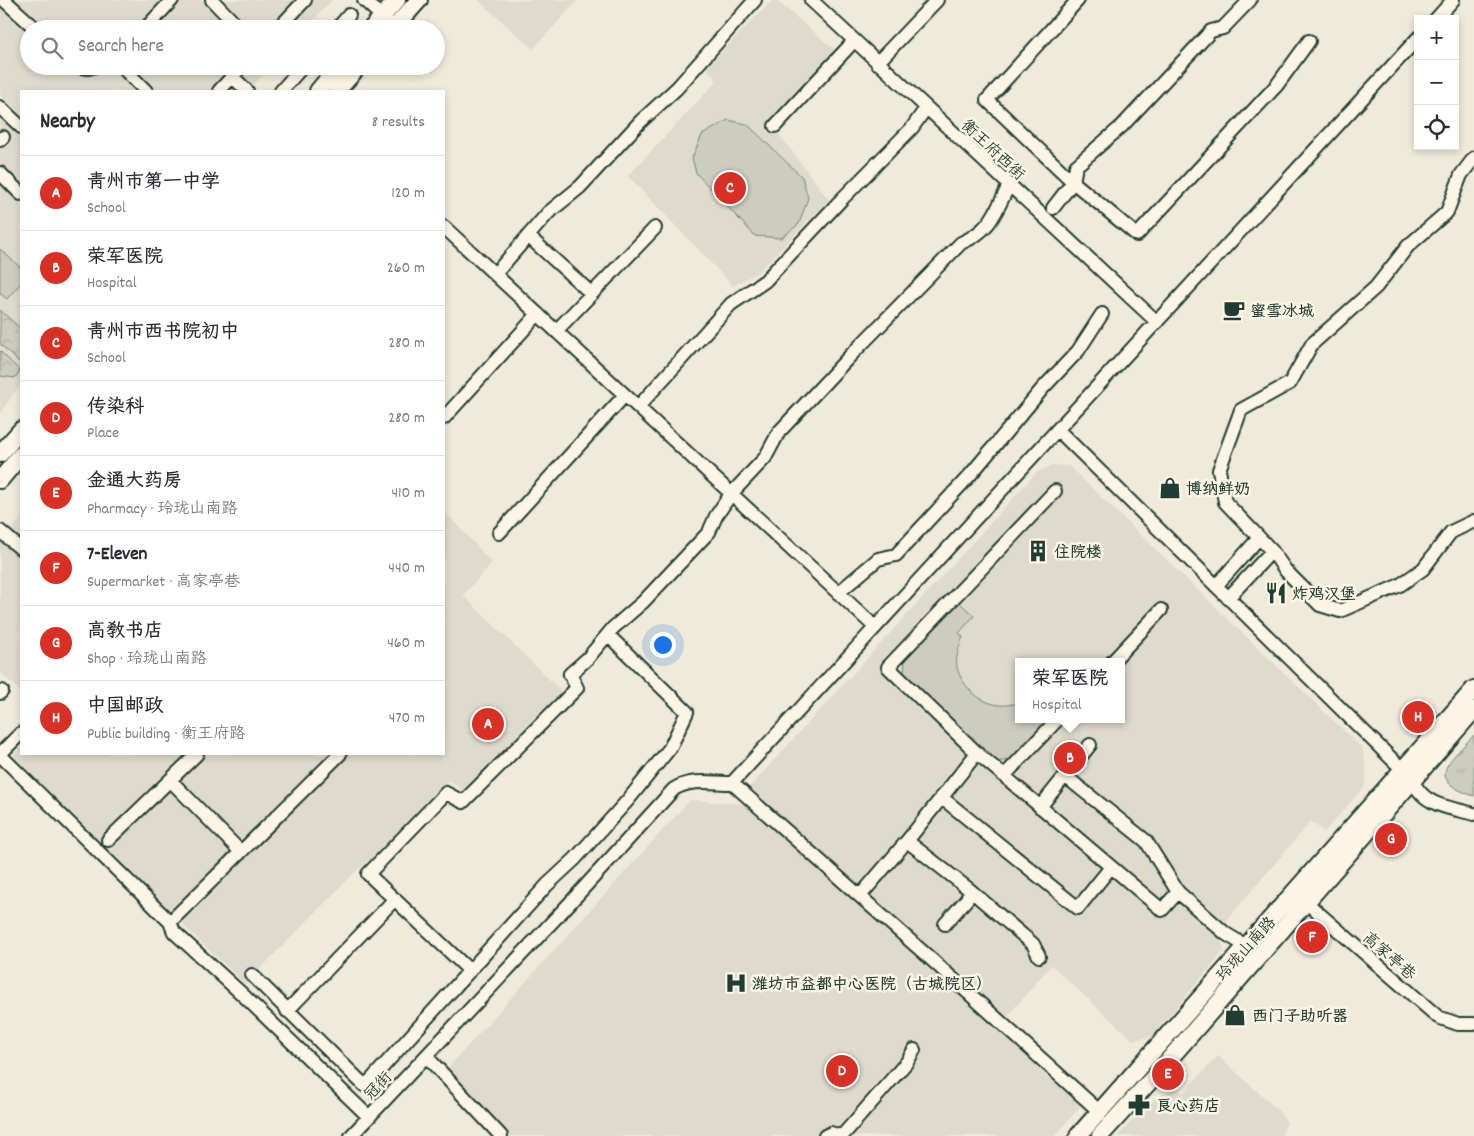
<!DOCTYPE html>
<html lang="en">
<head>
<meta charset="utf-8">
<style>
  :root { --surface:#fff; --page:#f7f7f7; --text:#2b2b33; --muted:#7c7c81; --line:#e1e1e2; --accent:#d93025 }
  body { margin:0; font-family:Dekko,"LXGW WenKai TC",sans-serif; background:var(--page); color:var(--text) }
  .controls { position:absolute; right:15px; top:15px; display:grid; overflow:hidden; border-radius:0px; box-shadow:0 2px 8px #0003 }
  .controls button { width:45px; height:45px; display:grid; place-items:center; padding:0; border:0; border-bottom:1px solid var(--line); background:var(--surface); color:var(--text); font:25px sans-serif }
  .you { position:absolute; left:662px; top:644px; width:18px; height:18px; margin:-12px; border:4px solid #fff; border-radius:50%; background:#1a73e8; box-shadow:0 0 0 8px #1a73e833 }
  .badge { display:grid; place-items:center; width:32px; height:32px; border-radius:50%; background:var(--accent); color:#fff; font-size:16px; font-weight:700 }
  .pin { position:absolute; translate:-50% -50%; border:2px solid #fff; box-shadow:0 1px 5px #0006 }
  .popup { position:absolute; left:1015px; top:658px; width:110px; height:65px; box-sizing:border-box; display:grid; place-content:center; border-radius:0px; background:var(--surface); filter:drop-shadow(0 1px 4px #0005); font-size:16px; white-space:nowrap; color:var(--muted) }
  .popup b { font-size:19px; color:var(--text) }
  .popup::after { content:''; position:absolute; left:50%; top:100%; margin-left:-10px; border:10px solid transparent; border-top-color:var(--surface) }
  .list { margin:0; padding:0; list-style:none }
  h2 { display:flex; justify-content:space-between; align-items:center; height:65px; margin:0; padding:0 20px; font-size:21px }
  h2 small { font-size:16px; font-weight:400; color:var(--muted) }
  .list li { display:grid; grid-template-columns:32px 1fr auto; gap:15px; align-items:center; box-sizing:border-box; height:75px; padding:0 20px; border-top:1px solid var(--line) }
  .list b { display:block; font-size:19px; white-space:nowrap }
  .list p { margin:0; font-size:16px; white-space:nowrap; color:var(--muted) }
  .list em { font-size:16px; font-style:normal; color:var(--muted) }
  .icon { flex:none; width:28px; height:28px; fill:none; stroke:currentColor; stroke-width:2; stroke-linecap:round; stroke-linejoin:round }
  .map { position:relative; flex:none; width:1474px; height:1136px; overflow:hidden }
  .search { position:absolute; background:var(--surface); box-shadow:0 2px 8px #0003; left:20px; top:20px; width:425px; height:55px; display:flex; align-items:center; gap:12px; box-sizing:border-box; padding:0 18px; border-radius:28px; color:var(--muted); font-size:19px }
  .panel { position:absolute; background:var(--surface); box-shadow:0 2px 8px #0003; left:20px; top:90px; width:425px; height:665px; border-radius:0px }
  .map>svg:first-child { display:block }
  .built { fill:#dedbcc; fill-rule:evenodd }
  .grass { fill:#cccdbf; stroke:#76857a }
  .forest { fill:url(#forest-crowns); stroke:#76857a }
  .park { fill:url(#park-tufts); stroke:#76857a }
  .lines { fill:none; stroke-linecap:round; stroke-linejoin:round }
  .minor-casing { stroke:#1f3d34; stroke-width:16 }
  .major-casing { stroke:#1f3d34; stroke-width:20 }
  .minor { stroke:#fcf5e5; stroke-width:12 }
  .major { stroke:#fcf5e5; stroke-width:16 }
  .labels { text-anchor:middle; stroke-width:5; stroke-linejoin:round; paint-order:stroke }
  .street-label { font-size:16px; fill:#1f3d34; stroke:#fcf5e5 }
  .poi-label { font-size:16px; font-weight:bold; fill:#1f3d34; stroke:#fcf5e5; text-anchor:start }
</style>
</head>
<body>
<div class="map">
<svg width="1474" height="1136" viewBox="0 0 1474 1136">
  <defs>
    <pattern id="forest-crowns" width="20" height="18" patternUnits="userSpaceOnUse" patternTransform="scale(1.25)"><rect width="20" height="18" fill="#cccdbf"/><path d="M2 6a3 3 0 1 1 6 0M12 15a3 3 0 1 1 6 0" fill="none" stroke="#afb1a5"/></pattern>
    <pattern id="park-tufts" width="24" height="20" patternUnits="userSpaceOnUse" patternTransform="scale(1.25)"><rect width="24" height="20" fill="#cccdbf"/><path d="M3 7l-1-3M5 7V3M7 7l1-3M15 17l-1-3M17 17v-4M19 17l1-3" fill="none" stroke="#afb1a5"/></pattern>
  </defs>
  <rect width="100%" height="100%" fill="#efeada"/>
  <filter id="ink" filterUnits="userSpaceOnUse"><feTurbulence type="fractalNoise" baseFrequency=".02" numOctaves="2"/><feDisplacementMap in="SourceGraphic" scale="10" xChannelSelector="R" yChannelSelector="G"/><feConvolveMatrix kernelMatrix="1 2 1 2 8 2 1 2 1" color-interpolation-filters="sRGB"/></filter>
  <g filter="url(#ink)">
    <!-- built -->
    <path class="built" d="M 0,0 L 332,0 L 305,29 L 29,29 L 29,66 L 271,66 L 248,91 L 21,91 L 21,115 L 0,95 Z
      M 478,0 L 578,0 L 533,49 Z
      M 773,0 L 776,0 L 836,51 L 771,118 L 778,133 L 829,200 L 758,272 L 733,286 L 628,176 L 717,81 L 706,67 Z
      M 0,117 L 21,137 L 21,384 L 0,413 Z
      M 1052,465 L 1069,466 L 1362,748 L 1366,768 L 1365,786 L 1324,832 L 1311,821 L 1225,922 L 1232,928 L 1221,940 L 1224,951 L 1151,1037 L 1133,1040 L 1051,965 L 1006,1018 L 826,856 L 748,789 L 1037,472 ZM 1019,662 L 1121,662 L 1121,719 L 1019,719 Z
      M 444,511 L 492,563 L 463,595 L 564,694 L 464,792 L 450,780 L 374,857 L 358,869 L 245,984 L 183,925 L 183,916 L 176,910 L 169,913 L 13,756 L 21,748 L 21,754 L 444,754 Z
      M 21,518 L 21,692 L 0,672 L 0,544 Z
      M 690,800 L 744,804 L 1084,1102 L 1055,1136 L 509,1136 L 447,1069 Z
      M 1218,1056 L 1275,1107 L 1287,1122 L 1281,1136 L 1118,1136 L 1148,1104 L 1175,1086 L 1183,1093 Z"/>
    <!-- grass -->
    <path class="grass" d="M 728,120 L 747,124 L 802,177 L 808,198 L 799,224 L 781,238 L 755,236 L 696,173 L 692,158 L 702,135 Z
      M 0,249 L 21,268 L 21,283 L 7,299 L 0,293 Z
      M 960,603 L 974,616 L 959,633 L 963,637 C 959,646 954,661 958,671 C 964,688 981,703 999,705 C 1005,706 1013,704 1019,703 L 1019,719 L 1048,719 L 1010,760 L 996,762 L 904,675 L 905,660 Z"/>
    <!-- forest -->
    <path class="forest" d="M 0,310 L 21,329 L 21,364 L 0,344 Z
      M 0,351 L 20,371 L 15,378 L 0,376 Z"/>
    <!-- park -->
    <path class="park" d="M 1474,735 L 1474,796 C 1423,779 1450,761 1474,735 Z"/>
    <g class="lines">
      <!-- minor casing -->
      <g class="minor-casing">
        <path id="minor" d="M 4,0 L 36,29
          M 212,0 L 240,29
          M 364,0 L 388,22
          M 811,0 L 1157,322
          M 1078,0 L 987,100 L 1073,182 L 1137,235 L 1277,85 L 1309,41
          M 1436,19 L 1453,0
          M 145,29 L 172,0
          M 278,29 L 305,0
          M 337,29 L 349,15
          M 877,63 L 937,0
          M 76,66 L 88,68 L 95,66
          M 121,66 L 146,91
          M 233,77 L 247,91
          M 219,91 L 242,66
          M 281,91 L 303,66
          M 0,107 L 21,127
          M 775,126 L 854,41
          M 0,140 L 3,137
          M 1474,158 L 1461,175 L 1447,212 L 1408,246 L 1376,287 L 1312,344 L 1290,383 L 1241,410 L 1219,470 L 1225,502 L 1272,551 L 1286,571 L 1320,605 L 1340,611 L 1400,585 L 1423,569 L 1451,532 L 1474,521
          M 0,173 L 21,194
          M 1053,208 L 1073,182 L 1076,166 L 1122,126 L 1211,31 L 1223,28 L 1250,0
          M 444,227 L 875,627
          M 528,236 L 592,294
          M 495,274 L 548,213 L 580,187 L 640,122 L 677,88 L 755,0
          M 556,331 L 655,228
          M 638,407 L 731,304 L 765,281 L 841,200 L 912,128 L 926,108
          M 444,418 L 538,314
          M 1058,430 L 1403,770 C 1410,777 1414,785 1420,792 C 1432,807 1457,809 1474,814
          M 1055,491 L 888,667 L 977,753 L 1162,910 L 1178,892
          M 0,531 L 21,549
          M 499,533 L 625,395
          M 1216,586 L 1258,539
          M 838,593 L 878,559 L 896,555 L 971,474 L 1043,388 L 1078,351 L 1102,314
          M 1228,598 L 1272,551
          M 1112,662 L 1161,610
          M 0,693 L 2,691
          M 0,754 L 21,733
          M 0,755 L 170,922 L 174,932 L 242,994 L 369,1117
          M 1004,776 L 1058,719
          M 1065,776 L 1146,841 L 1178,892 L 1226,934 L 1246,946
          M 170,780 L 240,851
          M 732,783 L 932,960 L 1100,1112
          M 941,797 L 1078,908 L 1111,867
          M 1040,807 L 1090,745
          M 108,840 L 197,754
          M 907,841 L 970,890 L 1033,944 L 1039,956
          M 860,896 L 907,841 L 977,753
          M 1300,897 L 1438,1017 L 1458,1024 L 1474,1024
          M 170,922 L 340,754
          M 945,924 L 967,899 L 970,890
          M 470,971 L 368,874 L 446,793 L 463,802 L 577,688 L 570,674 L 588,658 L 613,628 L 643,602 L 709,532 L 716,516 L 731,494 L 765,458 L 779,432 L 850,356 L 961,243 C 991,230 995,213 1009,185
          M 252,975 L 364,1085 L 370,1081 L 547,885 L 575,859 L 628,800 L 670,748 L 687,712 L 608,635
          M 287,1011 L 395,899
          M 426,1056 L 501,1136
          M 351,1136 L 569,904 L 674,789 C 692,778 712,783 732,783 L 1418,38
          M 825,1136 L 831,1133 L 840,1136
          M 842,1136 L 907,1062 L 914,1050"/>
      </g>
      <!-- major casing -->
      <g class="major-casing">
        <path id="major" d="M 371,29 L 397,0
          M 393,29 L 419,0
          M 318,91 L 339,66
          M 337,91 L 359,66
          M 0,454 L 21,430
          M 0,480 L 21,455
          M 1078,1136 L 1474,689
          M 1100,1136 L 1151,1080 L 1474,710"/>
      </g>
      <!-- minor -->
      <use href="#minor" class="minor"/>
      <!-- major -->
      <use href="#major" class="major"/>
    </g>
  </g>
  <!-- icons -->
  <defs>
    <g id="cafe-bare" transform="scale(1.725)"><path d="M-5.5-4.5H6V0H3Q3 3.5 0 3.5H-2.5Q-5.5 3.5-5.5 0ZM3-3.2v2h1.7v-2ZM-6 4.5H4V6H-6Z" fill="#1f3d34" stroke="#fcf5e5" stroke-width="2.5" paint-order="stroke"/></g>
    <g id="shop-bare" transform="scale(1.725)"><path d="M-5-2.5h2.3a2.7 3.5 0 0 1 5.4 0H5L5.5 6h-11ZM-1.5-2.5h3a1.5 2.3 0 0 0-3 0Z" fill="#1f3d34" stroke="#fcf5e5" stroke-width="2.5" paint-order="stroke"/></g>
    <g id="building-bare" transform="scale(1.725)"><path d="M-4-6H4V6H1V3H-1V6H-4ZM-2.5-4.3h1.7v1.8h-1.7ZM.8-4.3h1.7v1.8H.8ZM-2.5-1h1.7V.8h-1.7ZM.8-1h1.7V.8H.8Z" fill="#1f3d34" stroke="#fcf5e5" stroke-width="2.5" paint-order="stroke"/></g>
    <g id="restaurant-bare" transform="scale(1.725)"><path d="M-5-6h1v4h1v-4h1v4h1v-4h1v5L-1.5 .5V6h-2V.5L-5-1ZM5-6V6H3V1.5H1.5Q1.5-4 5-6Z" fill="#1f3d34" stroke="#fcf5e5" stroke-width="2.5" paint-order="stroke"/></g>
    <g id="hospital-bare" transform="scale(1.725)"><path d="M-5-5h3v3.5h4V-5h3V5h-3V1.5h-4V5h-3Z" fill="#1f3d34" stroke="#fcf5e5" stroke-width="2.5" paint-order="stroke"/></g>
    <g id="pharmacy-bare" transform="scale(1.725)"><path d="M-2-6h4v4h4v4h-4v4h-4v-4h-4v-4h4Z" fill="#1f3d34" stroke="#fcf5e5" stroke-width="2.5" paint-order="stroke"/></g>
  </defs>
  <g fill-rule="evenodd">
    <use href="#cafe-bare" x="1234" y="310"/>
    <use href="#shop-bare" x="1170" y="488"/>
    <use href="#building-bare" x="1038" y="551"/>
    <use href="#restaurant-bare" x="1276" y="593"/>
    <use href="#hospital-bare" x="736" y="983"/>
    <use href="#shop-bare" x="1235" y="1015"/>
    <use href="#pharmacy-bare" x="1139" y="1105"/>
  </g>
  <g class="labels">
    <!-- street labels -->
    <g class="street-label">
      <text transform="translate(994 149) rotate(43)" y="6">衡王府西街</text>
      <text transform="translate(1245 948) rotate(-48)" y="6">玲珑山南路</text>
      <text transform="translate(1390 955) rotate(41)" y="6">高家亭巷</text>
      <text transform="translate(377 1085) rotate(-47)" y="6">冠街</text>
    </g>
    <!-- poi labels -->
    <g class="poi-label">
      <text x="1250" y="316">蜜雪冰城</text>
      <text x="1186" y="494">博纳鲜奶</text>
      <text x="1054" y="557">住院楼</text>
      <text x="1292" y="599">炸鸡汉堡</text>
      <text x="752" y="989">潍坊市益都中心医院（古城院区）</text>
      <text x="1252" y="1021">西门子助听器</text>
      <text x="1156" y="1111">良心药店</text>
    </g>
  </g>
</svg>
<div class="controls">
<button>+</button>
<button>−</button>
<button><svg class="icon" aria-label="locate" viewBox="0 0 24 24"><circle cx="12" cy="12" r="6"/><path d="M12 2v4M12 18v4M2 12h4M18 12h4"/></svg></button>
</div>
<div class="you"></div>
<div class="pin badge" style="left:488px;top:724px">A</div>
<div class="pin badge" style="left:1070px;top:758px">B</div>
<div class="popup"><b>荣军医院</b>Hospital</div>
<div class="pin badge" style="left:730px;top:188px">C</div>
<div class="pin badge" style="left:842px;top:1071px">D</div>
<div class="pin badge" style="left:1168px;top:1074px">E</div>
<div class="pin badge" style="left:1312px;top:937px">F</div>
<div class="pin badge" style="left:1391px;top:839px">G</div>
<div class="pin badge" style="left:1418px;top:717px">H</div>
<div class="search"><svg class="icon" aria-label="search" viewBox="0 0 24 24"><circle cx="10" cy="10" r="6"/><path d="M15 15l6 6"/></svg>Search here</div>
<section class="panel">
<h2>Nearby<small>8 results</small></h2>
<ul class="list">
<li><span class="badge">A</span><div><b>青州市第一中学</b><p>School</p></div><em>120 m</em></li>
<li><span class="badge">B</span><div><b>荣军医院</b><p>Hospital</p></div><em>260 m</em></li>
<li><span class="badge">C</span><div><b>青州市西书院初中</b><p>School</p></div><em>280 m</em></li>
<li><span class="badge">D</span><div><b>传染科</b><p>Place</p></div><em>280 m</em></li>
<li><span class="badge">E</span><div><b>金通大药房</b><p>Pharmacy · 玲珑山南路</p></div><em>410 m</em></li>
<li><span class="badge">F</span><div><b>7-Eleven</b><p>Supermarket · 高家亭巷</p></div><em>440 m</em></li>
<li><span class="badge">G</span><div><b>高教书店</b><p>Shop · 玲珑山南路</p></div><em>460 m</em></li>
<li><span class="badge">H</span><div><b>中国邮政</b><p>Public building · 衡王府路</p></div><em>470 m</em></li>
</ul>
</section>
</div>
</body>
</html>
